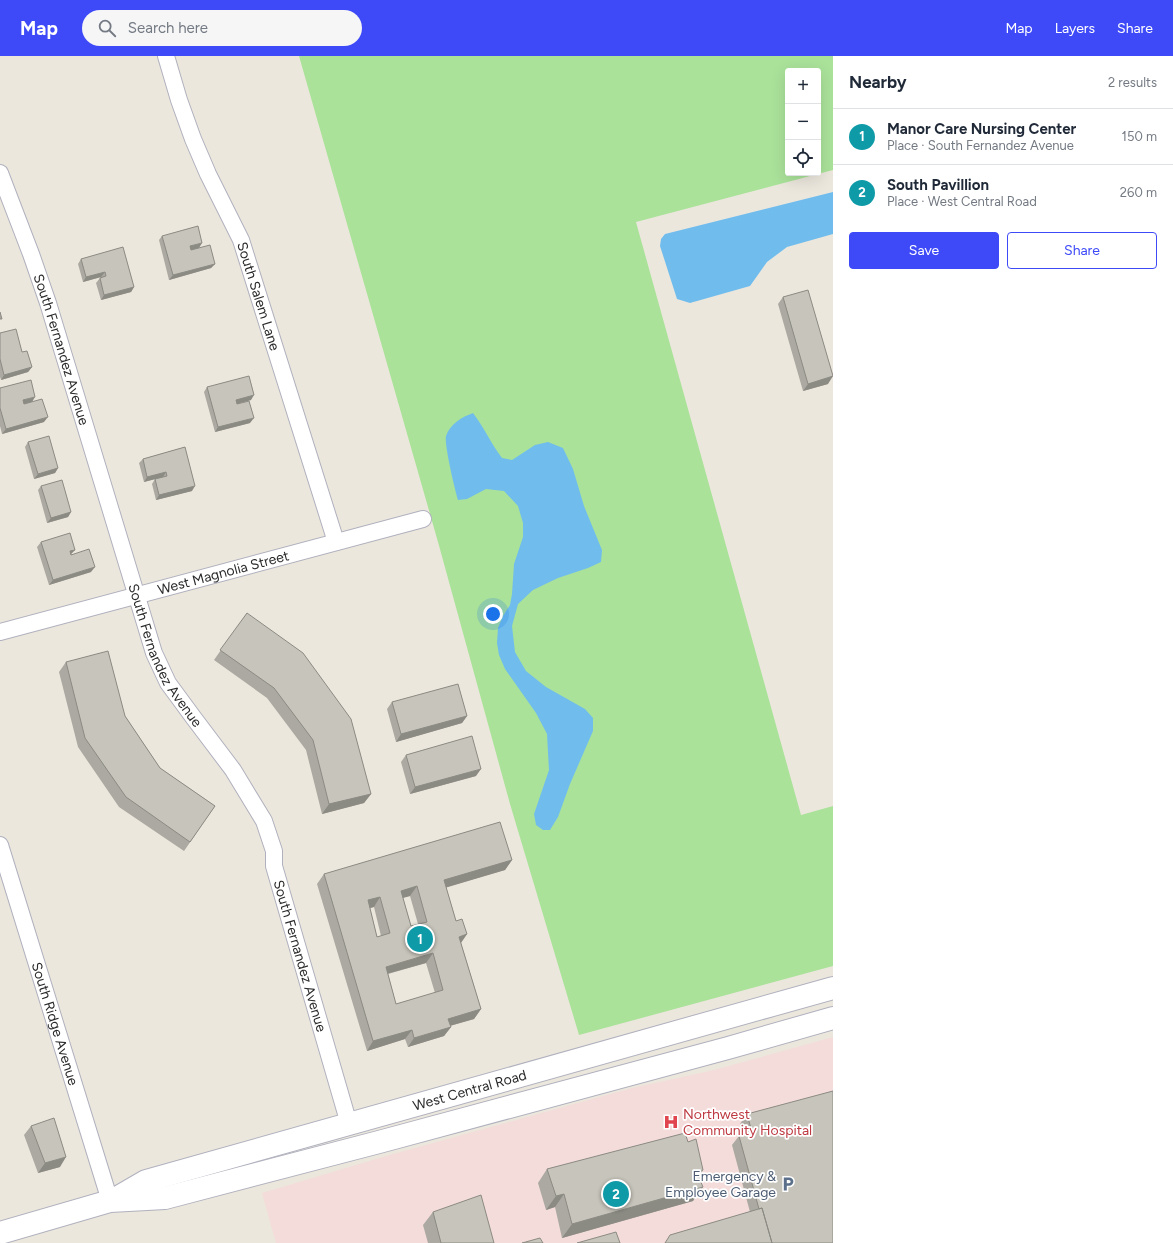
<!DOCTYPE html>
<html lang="en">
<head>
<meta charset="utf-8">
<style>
  :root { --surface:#fff; --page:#f6f6f7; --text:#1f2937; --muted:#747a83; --line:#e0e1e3; --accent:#3e4af8 }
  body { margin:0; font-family:Figtree,sans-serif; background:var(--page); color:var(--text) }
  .controls { position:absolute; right:12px; top:12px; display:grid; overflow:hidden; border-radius:4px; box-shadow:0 4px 16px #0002 }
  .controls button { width:36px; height:36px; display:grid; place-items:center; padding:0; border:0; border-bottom:1px solid var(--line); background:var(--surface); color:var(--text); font:20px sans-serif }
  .you { position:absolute; left:493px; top:558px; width:14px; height:14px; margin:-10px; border:3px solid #fff; border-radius:50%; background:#1a73e8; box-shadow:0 0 0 6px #1a73e833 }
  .badge { display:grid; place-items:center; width:26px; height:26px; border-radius:50%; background:var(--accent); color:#fff; font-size:13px; font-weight:700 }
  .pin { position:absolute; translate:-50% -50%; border:2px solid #fff; box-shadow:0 1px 4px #0006 }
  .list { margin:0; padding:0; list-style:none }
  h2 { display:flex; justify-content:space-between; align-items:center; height:52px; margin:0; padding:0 16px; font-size:17px }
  h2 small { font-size:13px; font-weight:400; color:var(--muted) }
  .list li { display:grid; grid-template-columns:26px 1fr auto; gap:12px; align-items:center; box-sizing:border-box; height:56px; padding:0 16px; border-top:1px solid var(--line) }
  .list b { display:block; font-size:15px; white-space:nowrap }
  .list p { margin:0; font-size:13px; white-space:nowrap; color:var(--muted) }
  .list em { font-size:13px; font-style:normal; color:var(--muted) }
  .actions { display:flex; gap:8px; padding:12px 16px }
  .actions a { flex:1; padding:9px 0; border:1px solid var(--accent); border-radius:4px; text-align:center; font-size:14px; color:var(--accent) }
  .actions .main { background:var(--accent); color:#fff }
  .icon { flex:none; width:22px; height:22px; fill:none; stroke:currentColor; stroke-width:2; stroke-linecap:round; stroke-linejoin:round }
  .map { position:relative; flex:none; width:833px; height:1187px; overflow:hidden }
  header { display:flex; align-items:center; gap:24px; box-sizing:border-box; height:56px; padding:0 20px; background:var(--accent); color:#fff }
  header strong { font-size:19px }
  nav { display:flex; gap:22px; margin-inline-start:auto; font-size:14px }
  .search { width:280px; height:36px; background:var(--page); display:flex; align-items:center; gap:10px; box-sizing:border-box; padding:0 14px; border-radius:22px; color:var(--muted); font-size:15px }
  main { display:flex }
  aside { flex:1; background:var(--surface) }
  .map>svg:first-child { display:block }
  .medical { fill:#f3dcda }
  .green { fill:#aae29a; fill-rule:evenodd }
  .water { fill:#70bded }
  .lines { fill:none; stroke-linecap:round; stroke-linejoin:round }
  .minor-casing { stroke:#b0b1be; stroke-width:18 }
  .secondary-casing { stroke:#b0b1be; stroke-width:24 }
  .minor { stroke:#fff; stroke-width:16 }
  .secondary { stroke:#fff; stroke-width:22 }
  .wall { fill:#aba9a1; fill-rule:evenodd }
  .shaded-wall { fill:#8b8a83 }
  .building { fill:#c7c5bb; stroke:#8b8a83; fill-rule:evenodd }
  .labels { text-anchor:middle; stroke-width:3.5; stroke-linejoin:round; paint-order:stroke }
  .street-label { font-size:14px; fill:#2a2a2a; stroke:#fff }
  .health-label { font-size:14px; fill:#be3a42; stroke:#fff; text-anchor:start }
  .service-label { font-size:14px; fill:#4e5e75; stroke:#fff; text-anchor:end }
</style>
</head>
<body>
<header>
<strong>Map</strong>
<div class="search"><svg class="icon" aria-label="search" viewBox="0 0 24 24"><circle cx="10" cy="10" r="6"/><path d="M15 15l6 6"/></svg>Search here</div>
<nav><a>Map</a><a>Layers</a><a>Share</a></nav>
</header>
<main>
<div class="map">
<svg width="833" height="1187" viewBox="0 0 833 1187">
  <rect width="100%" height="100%" fill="#ece7dd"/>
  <!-- medical -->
  <path class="medical" d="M 833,981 L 833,1187 L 276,1187 L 262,1137 L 386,1100 L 632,1032 L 714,1014 Z"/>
  <!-- green -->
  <path class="green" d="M 299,0 L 833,0 L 833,114 L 636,166 L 801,759 L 833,750 L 833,910 L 579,979 L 510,748 L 438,486 ZM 788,15 L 818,15 L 818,117 L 788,117 Z"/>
  <!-- water -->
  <path class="water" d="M 833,136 L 833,178 L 787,191 L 767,206 L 750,230 L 690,247 L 677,243 L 660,190 L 661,183 L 665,178 Z
    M 473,357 C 484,371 491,388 502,402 L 512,404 L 535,389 L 548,386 L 563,392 L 573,413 L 584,450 L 602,494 L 601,506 L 588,512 L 558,522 L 533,534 L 518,548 L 512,570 L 515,596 L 526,615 L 546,631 L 585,653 L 593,662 L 593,675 L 570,728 L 558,761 L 550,774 L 543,774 L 536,769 L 534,758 L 549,714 L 547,678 L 536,657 L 505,613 L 499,599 L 497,587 L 498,572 L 503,560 L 510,549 L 512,538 L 514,508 L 523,481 L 523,467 L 518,450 L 504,435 L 486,433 L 467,443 L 458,444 C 455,434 444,388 446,380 C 450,368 462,361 473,357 Z"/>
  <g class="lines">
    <!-- minor casing -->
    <g class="minor-casing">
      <g id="minor">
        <path id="s1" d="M 166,0 L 179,44 L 193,83 L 208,118 L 241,184 L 336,486"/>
        <path id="s2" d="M 0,117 L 31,198 L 48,247 L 154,597 L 168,627 L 193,661 L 233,714 L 264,765 L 274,795 L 274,810 L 349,1068"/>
        <path id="s3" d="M 0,576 L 423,463"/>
        <path id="s4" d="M 0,789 L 110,1145"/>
      </g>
    </g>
    <!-- secondary casing -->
    <g class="secondary-casing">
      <g id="secondary">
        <path id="s5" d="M 115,1143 L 146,1125 L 833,932"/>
        <path d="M 0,1177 L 110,1145 L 165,1142 L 379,1086 L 728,992 L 833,962"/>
      </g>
    </g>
    <!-- minor -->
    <use href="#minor" class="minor"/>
    <!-- secondary -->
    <use href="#secondary" class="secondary"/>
  </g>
  <!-- wall -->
  <path class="wall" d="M 162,180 L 199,192 L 215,208 L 211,212 L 169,224 L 159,184 Z
    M 81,203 L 134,231 L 131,236 L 101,244 L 96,227 L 100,222 L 101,221 L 83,226 L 78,208 Z
    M 783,241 L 828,328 L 803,335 L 778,248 Z
    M 0,277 L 22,296 L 32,311 L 28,316 L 1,324 L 0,321 Z
    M 207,331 L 251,344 L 239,347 L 250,367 L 215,376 L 204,336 Z
    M 0,332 L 32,346 L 44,366 L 2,378 L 0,370 Z
    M 28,386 L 58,412 L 55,417 L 34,423 L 25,391 Z
    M 185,391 L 192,435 L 156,444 L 152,428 L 155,423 L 144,426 L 139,407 L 143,403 Z
    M 41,430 L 71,456 L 68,461 L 47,467 L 38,434 Z
    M 41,486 L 75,494 L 71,498 L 91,516 L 49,529 L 37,491 Z
    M 247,557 L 371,738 L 364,747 L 322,758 L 306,694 L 267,642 L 214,604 Z
    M 66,606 L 125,660 L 160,712 L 215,750 L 184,795 L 119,751 L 78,691 L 59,616 Z
    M 392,646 L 467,660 L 462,667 L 396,686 L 387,653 Z
    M 406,699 L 476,720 L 410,738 L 401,706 Z
    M 512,804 L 505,814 L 446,831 L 456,865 L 467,878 L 461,887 L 481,953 L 474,963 L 450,970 L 451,971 L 444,980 L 408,991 L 405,983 L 367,995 L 317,828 L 324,818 ZM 410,840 L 418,868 L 411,870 L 403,842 ZM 374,851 L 381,880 L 377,881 L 370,852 ZM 426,907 L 435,937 L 396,948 L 388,918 Z
    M 747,1058 L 833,1187 L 750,1156 L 732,1089 L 739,1080 L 743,1079 L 740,1068 Z
    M 31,1070 L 60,1111 L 38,1117 L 24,1079 Z
    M 688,1086 L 703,1114 L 699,1120 L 693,1145 L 562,1182 L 555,1151 L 546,1154 L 538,1127 L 547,1113 Z
    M 433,1156 L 494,1187 L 428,1187 L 423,1169 Z"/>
  <!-- shaded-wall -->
  <path class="shaded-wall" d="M 202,187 L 199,192 L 187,195 L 190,190 Z
    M 215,208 L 211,212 L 169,224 L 173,219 Z
    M 105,216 L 101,221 L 83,226 L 86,221 Z
    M 134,231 L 131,236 L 101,244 L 104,239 Z
    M 32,311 L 28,316 L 1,324 L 4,319 Z
    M 833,320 L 828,328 L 803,335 L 808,328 Z
    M 254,339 L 251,344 L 233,349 L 236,344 Z
    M 35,341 L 32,346 L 20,349 L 23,344 Z
    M 48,361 L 44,366 L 2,378 L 6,373 Z
    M 254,362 L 250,367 L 215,376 L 218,371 Z
    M 58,412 L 55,417 L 34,423 L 38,418 Z
    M 166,416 L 163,421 L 144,426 L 147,421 Z
    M 195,430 L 192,435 L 156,444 L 159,439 Z
    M 71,456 L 68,461 L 47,467 L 51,462 Z
    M 75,494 L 71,498 L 66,500 L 70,495 Z
    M 95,511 L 91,516 L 49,529 L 53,524 Z
    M 467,660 L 462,667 L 396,686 L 401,678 Z
    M 481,713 L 476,720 L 410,738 L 415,731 Z
    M 371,738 L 364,747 L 322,758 L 329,748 Z
    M 512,804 L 505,814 L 438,834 L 444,824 Z
    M 417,830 L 410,840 L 394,844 L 401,835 Z
    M 380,841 L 374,851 L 361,854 L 368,844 Z
    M 467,878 L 460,888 L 459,881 Z
    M 433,897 L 426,907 L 379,920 L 386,911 Z
    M 481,953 L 474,963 L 442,972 L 448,963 Z
    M 451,971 L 444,980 L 408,991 L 414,982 Z
    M 412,974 L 405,983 L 367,995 L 373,985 Z
    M 66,1101 L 60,1111 L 38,1117 L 45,1107 Z
    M 703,1114 L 694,1128 L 697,1117 Z
    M 703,1131 L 693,1145 L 562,1182 L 572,1168 Z
    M 564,1138 L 555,1151 L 546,1154 L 556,1140 Z"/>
  <!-- building -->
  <path class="building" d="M 198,170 L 202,187 L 190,190 L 191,194 L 210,189 L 215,208 L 173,219 L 162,180 Z
    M 123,191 L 134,231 L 104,239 L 100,222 L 106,220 L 105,216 L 86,221 L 81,203 Z
    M 808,234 L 833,320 L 808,328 L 783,241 Z
    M 0,256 L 2,263 L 0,263 Z
    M 16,273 L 22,296 L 27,295 L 32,311 L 4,319 L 0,303 L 0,277 Z
    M 249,320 L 254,339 L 236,344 L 237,348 L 249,345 L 254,362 L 218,371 L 207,331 Z
    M 31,324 L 35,341 L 23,344 L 24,348 L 42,343 L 48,361 L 6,373 L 0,352 L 0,332 Z
    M 49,380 L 58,412 L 38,418 L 28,386 Z
    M 185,391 L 195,430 L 159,439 L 155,423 L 167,420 L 166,416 L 147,421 L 143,403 Z
    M 62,424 L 71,456 L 51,462 L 41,430 Z
    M 70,477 L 75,494 L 70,495 L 71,499 L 89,493 L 95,511 L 53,524 L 41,486 Z
    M 247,557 L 303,597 L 351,663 L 371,738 L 329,748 L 313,684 L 274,632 L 220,594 Z
    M 108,595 L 125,660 L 160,712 L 215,750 L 190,786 L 126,741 L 85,682 L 66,606 Z
    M 458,628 L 467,660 L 401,678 L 392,646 Z
    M 472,680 L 481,713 L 415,731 L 406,699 Z
    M 500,766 L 512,804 L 444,824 L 456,865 L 462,863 L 467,878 L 459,881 L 481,953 L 448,963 L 451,971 L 414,982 L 412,974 L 373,985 L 324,818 ZM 417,830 L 427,866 L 411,870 L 401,835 ZM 380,841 L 390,877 L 377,881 L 368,844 ZM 433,897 L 443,934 L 396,948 L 386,911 Z
    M 833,1035 L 833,1187 L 772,1187 L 762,1152 L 759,1153 L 739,1080 L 752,1076 L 747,1058 Z
    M 54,1062 L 66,1101 L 45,1107 L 31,1070 Z
    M 685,1077 L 688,1086 L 696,1083 L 703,1114 L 697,1117 L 703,1131 L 572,1168 L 564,1138 L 556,1140 L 547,1113 Z
    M 481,1139 L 494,1187 L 441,1187 L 433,1156 Z
    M 762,1152 L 772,1187 L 665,1187 L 670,1179 Z
    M 616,1176 L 620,1187 L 577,1187 Z
    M 540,1182 L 543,1187 L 522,1187 Z"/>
  <!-- icons -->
  <defs>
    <g id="hospital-bare" transform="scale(1.2)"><path d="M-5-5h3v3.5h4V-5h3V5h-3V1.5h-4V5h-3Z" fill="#e0444e" stroke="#fff" stroke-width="2.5" paint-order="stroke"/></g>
    <g id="parking-bare" transform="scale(1.2)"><path d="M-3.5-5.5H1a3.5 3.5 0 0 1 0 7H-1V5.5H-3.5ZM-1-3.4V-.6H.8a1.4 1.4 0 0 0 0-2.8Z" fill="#5c6f8a" stroke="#fff" stroke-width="2.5" paint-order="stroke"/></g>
  </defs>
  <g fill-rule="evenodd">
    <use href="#hospital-bare" x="671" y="1066"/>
    <use href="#parking-bare" x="788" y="1128"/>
  </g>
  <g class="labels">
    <!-- street labels -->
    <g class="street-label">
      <text dy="5" stroke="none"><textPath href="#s1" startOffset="258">South Salem Lane</textPath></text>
      <text dy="5" stroke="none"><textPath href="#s2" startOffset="187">South Fernandez Avenue</textPath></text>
      <text dy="5" stroke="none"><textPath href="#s3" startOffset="231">West Magnolia Street</textPath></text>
      <text dy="5" stroke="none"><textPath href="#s2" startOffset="511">South Fernandez Avenue</textPath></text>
      <text dy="5" stroke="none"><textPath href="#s2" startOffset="846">South Fernandez Avenue</textPath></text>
      <text dy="5" stroke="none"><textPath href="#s4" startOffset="187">South Ridge Avenue</textPath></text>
      <text dy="5" stroke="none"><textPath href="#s5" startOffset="372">West Central Road</textPath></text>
    </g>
    <!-- health labels -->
    <g class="health-label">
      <text x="683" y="1063">Northwest<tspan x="683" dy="16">Community Hospital</tspan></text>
    </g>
    <!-- service labels -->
    <g class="service-label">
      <text x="776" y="1125">Emergency &amp;<tspan x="776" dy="16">Employee Garage</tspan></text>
    </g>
  </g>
</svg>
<div class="controls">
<button>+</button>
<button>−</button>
<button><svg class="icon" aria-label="locate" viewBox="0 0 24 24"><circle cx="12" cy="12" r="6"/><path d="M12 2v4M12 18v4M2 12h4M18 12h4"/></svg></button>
</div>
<div class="you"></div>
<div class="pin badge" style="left:420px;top:883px;background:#0f9aa8">1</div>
<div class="pin badge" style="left:616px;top:1138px;background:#0f9aa8">2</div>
</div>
<aside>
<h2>Nearby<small>2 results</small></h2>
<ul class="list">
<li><span class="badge" style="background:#0f9aa8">1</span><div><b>Manor Care Nursing Center</b><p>Place · South Fernandez Avenue</p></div><em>150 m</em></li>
<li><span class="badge" style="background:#0f9aa8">2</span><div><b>South Pavillion</b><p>Place · West Central Road</p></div><em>260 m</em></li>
</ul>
<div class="actions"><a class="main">Save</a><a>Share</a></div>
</aside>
</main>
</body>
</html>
